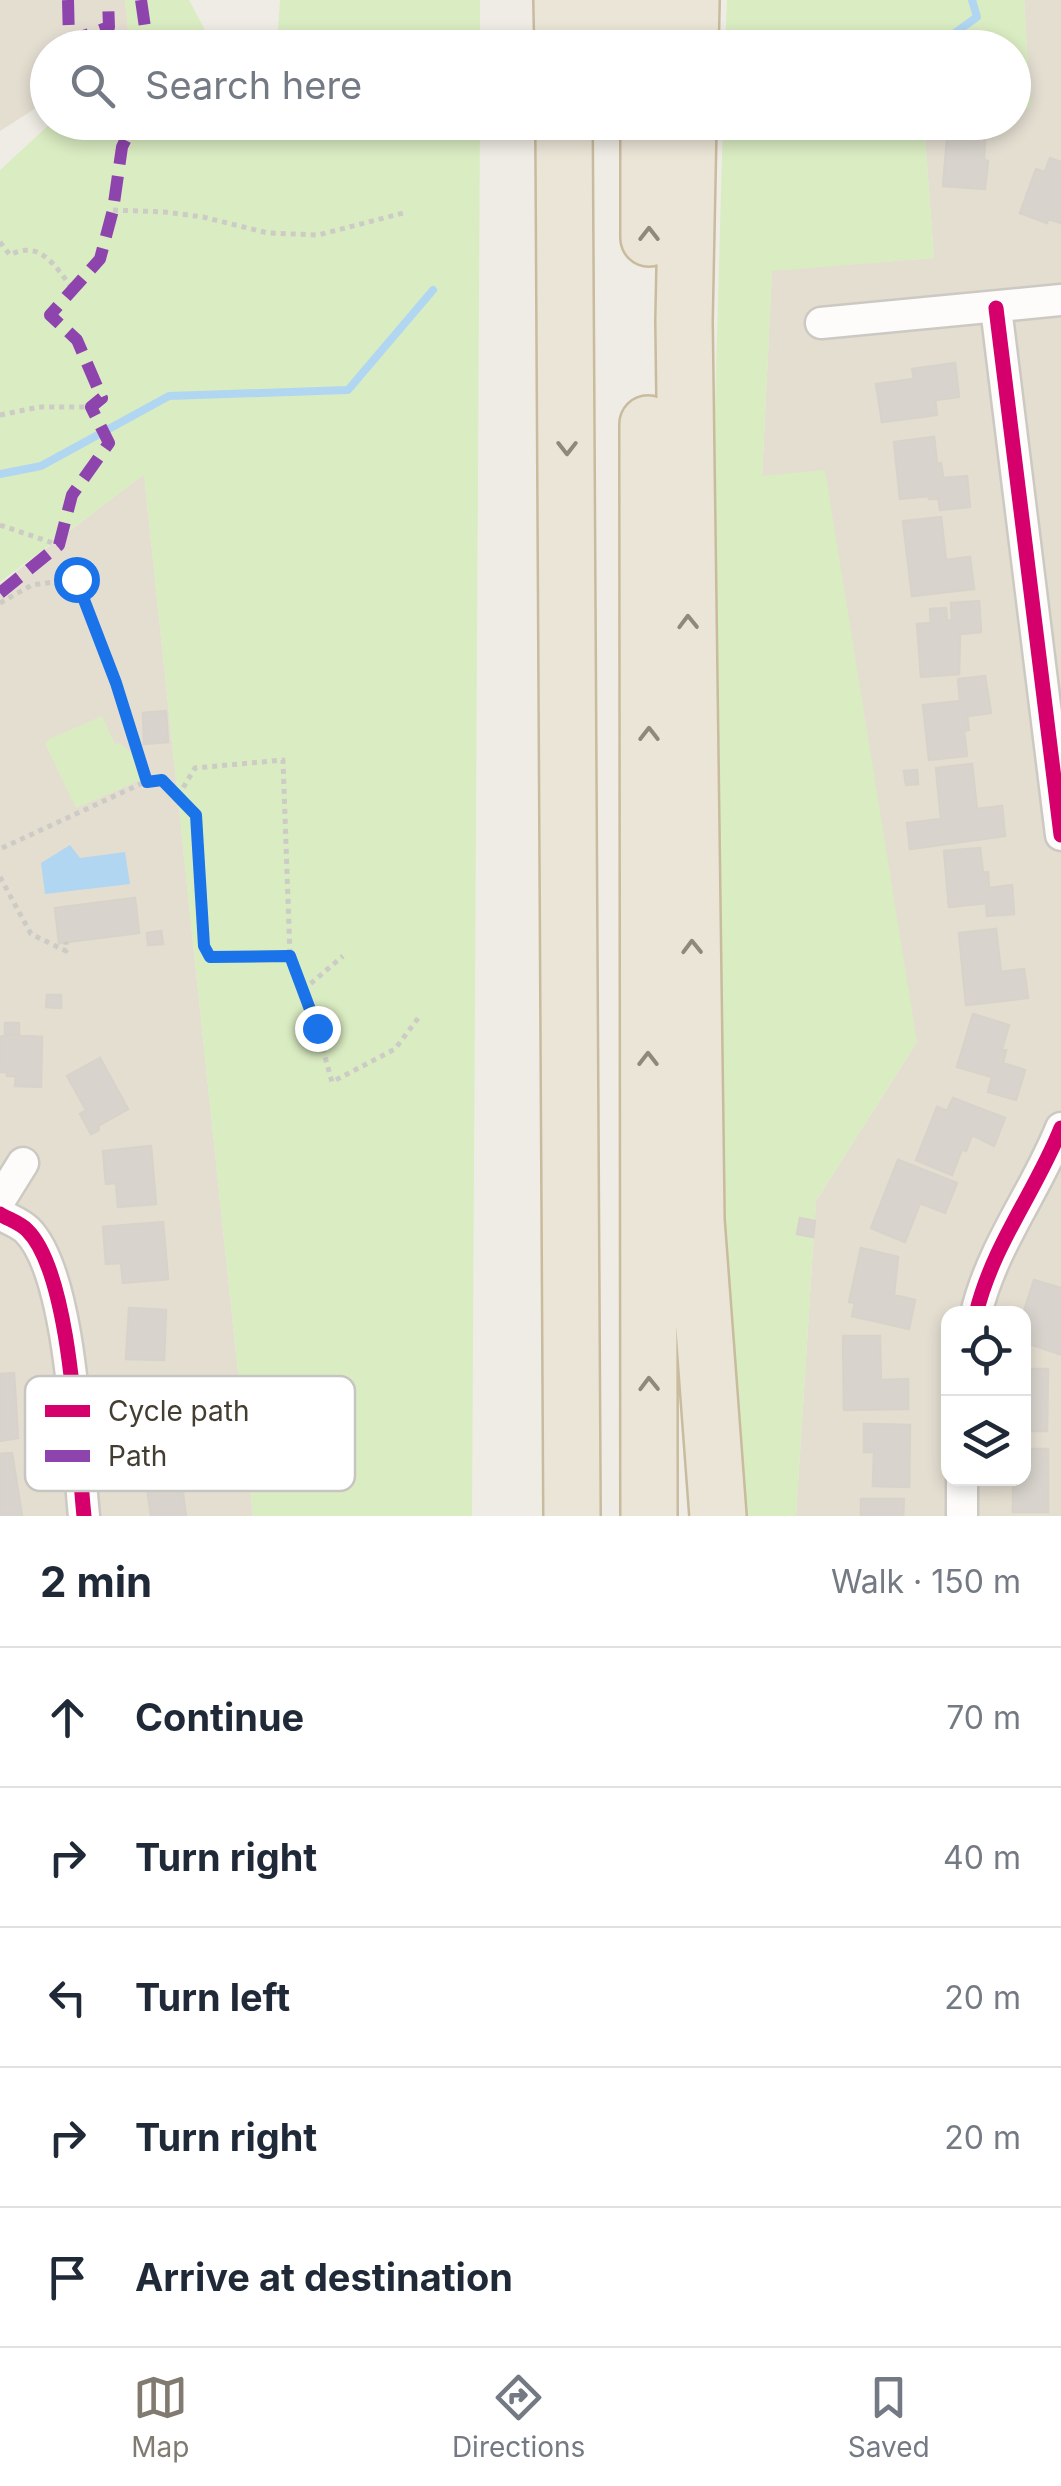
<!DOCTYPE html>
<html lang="en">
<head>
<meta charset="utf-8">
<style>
  :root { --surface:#fff; --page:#f6f6f7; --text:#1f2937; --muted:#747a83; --line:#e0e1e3; --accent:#807a70 }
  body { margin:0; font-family:Inter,sans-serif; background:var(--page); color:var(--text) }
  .controls { position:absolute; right:30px; bottom:30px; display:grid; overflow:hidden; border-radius:20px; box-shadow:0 5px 15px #0003 }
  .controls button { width:90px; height:90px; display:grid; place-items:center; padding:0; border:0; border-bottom:2px solid var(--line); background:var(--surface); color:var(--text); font:50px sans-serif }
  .stop { position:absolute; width:30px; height:30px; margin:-22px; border:8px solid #1a73e8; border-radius:50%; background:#fff }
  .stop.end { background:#1a73e8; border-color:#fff; box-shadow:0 2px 10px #0008 }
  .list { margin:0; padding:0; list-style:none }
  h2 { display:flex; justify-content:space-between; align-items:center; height:130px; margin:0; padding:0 40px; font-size:42px }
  h2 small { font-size:32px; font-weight:400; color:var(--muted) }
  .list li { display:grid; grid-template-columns:65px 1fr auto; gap:30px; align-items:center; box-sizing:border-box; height:140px; padding:0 40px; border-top:2px solid var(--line) }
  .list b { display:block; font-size:38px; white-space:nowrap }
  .list em { font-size:32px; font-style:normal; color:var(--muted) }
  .icon { flex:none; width:55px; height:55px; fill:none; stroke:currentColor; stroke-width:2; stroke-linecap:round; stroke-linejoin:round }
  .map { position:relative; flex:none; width:1061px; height:1516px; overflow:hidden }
  .search { position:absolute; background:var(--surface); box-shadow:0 5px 15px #0003; left:30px; right:30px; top:30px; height:110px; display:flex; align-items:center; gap:25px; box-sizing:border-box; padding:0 35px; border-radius:55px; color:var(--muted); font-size:38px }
  .sheet { height:830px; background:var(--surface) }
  nav { display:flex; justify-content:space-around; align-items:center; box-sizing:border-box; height:140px; border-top:2px solid var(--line); background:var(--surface); font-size:28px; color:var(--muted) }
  nav a { display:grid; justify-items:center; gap:5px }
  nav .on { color:var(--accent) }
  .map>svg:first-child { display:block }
  .residential { fill:#e4ded1; fill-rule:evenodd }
  .green { fill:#daecc2 }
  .water { fill:#b1d6f2 }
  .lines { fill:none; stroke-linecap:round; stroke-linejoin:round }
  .stream { stroke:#b1d6f2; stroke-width:8 }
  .building { fill:#d8d4cd; stroke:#d7d3cb; stroke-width:2.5 }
  .minor-casing { stroke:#ccc9c3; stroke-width:35 }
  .motorway-casing { stroke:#c9bb9e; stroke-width:60 }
  .path { stroke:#cdcbc5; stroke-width:5; stroke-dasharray:5 5; stroke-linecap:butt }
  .minor { stroke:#fdfcfb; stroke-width:30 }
  .motorway { stroke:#ebe5d7; stroke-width:55 }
  .quiet { stroke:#8e44ad; stroke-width:12; stroke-dasharray:25 12; stroke-linecap:butt }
  .cycleway-casing { stroke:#fff; stroke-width:21 }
  .cycleway { stroke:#d6006c; stroke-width:15 }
  .oneway { stroke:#8f897c }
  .route { stroke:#1a73e8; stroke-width:12 }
  .key { fill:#fff; stroke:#c7c5c1; stroke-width:2.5 }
  .key-label { font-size:28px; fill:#443d31 }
</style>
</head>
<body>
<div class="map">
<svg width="1061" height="1516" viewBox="0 0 1061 1516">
  <rect width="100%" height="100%" fill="#efece5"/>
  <!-- residential -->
  <path class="residential" d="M 0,0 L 125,0 L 130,47 L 48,48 L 47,101 L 0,131 Z
    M 1024,0 L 1061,0 L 1061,1516 L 796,1516 L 816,1201 L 917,1042 L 762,477 L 772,270 L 934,258 L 924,123 L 1014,122 L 1014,109 L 1030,108 ZM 948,1314 L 1024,1314 L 1024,1478 L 948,1478 Z
    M 144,474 L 253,1516 L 0,1516 L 0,584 Z"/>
  <!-- green -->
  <path class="green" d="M 125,0 L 189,0 L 214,47 L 130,47 Z
    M 280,0 L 480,0 L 480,47 L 277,47 Z
    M 727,0 L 1024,0 L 1031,108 L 1014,109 L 1014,48 L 725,47 Z
    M 51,123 L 480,123 L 472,1516 L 253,1516 L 144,475 L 0,582 L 0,170 Z
    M 723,123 L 924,123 L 934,258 L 772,271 L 762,476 L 825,470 L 917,1042 L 816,1201 L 796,1516 L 729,1516 L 723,1371 L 713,479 Z
    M 102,716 L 115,744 L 119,743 L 132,753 L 143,779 L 76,808 L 45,744 L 49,739 Z"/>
  <!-- water -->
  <path class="water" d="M 70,845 L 80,858 L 125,852 L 130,884 L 45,894 L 41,863 Z"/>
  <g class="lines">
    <!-- stream -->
    <path class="stream" d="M 934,48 L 977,17 L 972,0
      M 797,126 L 804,122
      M 0,474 L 41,466 L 169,396 L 348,390 L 433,290"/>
  </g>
  <!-- building -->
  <path class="building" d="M 947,138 L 985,140 L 984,160 L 988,161 L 985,189 L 943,186 Z
    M 1050,158 L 1061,162 L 1061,223 L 1048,219 L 1047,223 L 1020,213 L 1036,169 L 1045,172 Z
    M 955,363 L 959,397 L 935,400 L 937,415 L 882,422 L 876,384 L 914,379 L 912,369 Z
    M 934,437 L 937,464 L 941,463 L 943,478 L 967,476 L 970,507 L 940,510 L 938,493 L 937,499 L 929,499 L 929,496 L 900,499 L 894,442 Z
    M 941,517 L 946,560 L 970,557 L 974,589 L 912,596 L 903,521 Z
    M 979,601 L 981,632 L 960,634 L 959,674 L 921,677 L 917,624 L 931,623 L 930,609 L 946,608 L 947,621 L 952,620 L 951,603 Z
    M 985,676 L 991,713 L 967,716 L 969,730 L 964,731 L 967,756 L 929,760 L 923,705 L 960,701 L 958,679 Z
    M 166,711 L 168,742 L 144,744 L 143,713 Z
    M 972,764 L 977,809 L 1002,806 L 1005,836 L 910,849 L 907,823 L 941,819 L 936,768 Z
    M 917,770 L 918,784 L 906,785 L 904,771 Z
    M 980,848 L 983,873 L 988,872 L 989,888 L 1012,885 L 1014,914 L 987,916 L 986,903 L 949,907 L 944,851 Z
    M 135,898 L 139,933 L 59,943 L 55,908 Z
    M 996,929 L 1001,972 L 1024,969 L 1028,998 L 966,1005 L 959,933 Z
    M 161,931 L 163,944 L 148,945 L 147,933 Z
    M 47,995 L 61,995 L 61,1008 L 46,1007 Z
    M 973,1014 L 1009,1025 L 1002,1049 L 1006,1050 L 1003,1063 L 1025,1070 L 1016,1100 L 988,1092 L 992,1077 L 957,1067 Z
    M 5,1023 L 19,1023 L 19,1035 L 5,1034 Z
    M 8,1035 L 42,1037 L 41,1087 L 15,1086 L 16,1076 L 7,1076 L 7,1072 L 0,1072 L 0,1037 Z
    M 100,1058 L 128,1109 L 98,1126 L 99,1130 L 91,1134 L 80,1114 L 86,1110 L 67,1076 Z
    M 953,1098 L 1005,1118 L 994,1146 L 972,1135 L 966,1151 L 962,1149 L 952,1175 L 916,1160 L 937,1107 L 947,1111 Z
    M 151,1146 L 156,1204 L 118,1207 L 116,1183 L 106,1184 L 103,1151 Z
    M 898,1160 L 957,1183 L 945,1213 L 920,1203 L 905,1242 L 871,1228 Z
    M 800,1218 L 815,1221 L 813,1237 L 797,1234 Z
    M 163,1222 L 168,1279 L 123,1283 L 121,1263 L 106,1264 L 103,1227 Z
    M 861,1248 L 898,1257 L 894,1295 L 915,1300 L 909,1329 L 852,1316 L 855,1303 L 849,1302 Z
    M 1034,1280 L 1061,1288 L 1060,1354 L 1024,1342 L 1023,1314 Z
    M 129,1308 L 166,1310 L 164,1360 L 126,1359 Z
    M 843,1336 L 880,1336 L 881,1380 L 908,1379 L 908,1409 L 844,1410 Z
    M 1024,1369 L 1048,1369 L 1047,1431 L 1024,1431 Z
    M 14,1373 L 18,1438 L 0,1441 L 0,1374 Z
    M 864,1424 L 910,1425 L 909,1487 L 873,1486 L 874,1452 L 864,1452 Z
    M 1024,1449 L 1048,1449 L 1048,1512 L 1013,1512 L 1013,1478 L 1024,1478 Z
    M 12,1453 L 22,1516 L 0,1516 L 0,1454 Z
    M 181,1479 L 186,1516 L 151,1516 L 146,1481 Z
    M 861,1499 L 904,1499 L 903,1516 L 861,1516 Z"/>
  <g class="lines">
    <!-- minor casing -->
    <g class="minor-casing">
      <path id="minor" d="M 996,308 L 1061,835
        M 821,323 L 1061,300
        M 0,1200 L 23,1163
        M 0,1214 C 8,1219 20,1223 27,1230 C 72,1274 77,1450 84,1516
        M 976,1314 C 992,1246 1036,1191 1061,1128
        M 962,1516 L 962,1478"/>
    </g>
    <!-- motorway casing -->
    <g class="motorway-casing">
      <path id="motorway" d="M 562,0 L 563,48
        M 602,48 L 602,0
        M 649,48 L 649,0
        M 690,48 L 691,0
        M 564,122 L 572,1516
        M 688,122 L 684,321 L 696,1220 L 718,1516
        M 649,238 L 649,122
        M 648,424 L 649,1516"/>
    </g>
    <!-- path -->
    <path class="path" d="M 113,210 L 165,212 L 203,217 L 268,233 L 318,235 L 407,212
      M 0,242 L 10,255 C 40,239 55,266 72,288
      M 0,415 L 39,407 L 91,407
      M 0,525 L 59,545
      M 0,603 L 32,585 L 76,579 L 116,683 L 147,781 L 0,849
      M 147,781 L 162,780 L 196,815 L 204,946 L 209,947
      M 178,796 L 195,768 L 283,760 L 290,956
      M 0,877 L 31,934 L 66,951 L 66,942
      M 204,946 L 210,957 L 290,956 L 317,1028 L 332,1082 L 395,1049 L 419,1017
      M 303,990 L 343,956"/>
    <!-- minor -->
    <use href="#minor" class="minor"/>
    <!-- motorway -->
    <use href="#motorway" class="motorway"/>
    <!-- quiet -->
    <path class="quiet" d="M 68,0 L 69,41 L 109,27 L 108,0
      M 141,0 L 148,48
      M 0,593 L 59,545 L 72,495 L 109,443 L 91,407 L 102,398 L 77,340 L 50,315 L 100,259 L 113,210 L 122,147 L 134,122"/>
    <!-- cycleway casing -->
    <g class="cycleway-casing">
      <path id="cycleway" d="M 996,308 L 1061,835
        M 0,1214 C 8,1219 20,1223 27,1230 C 72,1274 77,1450 84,1516
        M 976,1314 C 992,1246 1036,1191 1061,1128"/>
    </g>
    <!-- cycleway -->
    <use href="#cycleway" class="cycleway"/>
  </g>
  <!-- one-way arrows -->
  <defs><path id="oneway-chevron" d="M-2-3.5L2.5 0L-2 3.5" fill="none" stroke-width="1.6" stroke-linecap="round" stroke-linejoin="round" transform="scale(2.5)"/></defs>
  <g class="oneway">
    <use href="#oneway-chevron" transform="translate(649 234) rotate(-90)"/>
    <use href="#oneway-chevron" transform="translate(567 448) rotate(90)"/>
    <use href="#oneway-chevron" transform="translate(688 622) rotate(-91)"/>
    <use href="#oneway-chevron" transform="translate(649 734) rotate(-90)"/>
    <use href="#oneway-chevron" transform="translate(692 947) rotate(-91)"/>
    <use href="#oneway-chevron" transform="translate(648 1059) rotate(-90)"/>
    <use href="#oneway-chevron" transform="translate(649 1384) rotate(-91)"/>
  </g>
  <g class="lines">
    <!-- route -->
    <path class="route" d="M 76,579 L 116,683 L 147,782 L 162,780 L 196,815 L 204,946 L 210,957 L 290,956 L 317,1028"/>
  </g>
  <!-- legend -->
  <rect x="25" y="1376" width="330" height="115" rx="15" class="key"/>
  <rect x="45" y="1405" width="45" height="12" fill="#d6006c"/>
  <rect x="45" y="1450" width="45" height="12" fill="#8e44ad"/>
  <g class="key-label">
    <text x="108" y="1421">Cycle path</text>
    <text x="108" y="1466">Path</text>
  </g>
</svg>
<div class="controls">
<button><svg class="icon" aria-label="locate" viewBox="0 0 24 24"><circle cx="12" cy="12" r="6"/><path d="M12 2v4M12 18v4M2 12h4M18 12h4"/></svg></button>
<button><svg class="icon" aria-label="layers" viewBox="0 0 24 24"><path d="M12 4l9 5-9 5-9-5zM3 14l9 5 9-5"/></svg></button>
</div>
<div class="stop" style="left:76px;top:579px"></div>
<div class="stop end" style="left:317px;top:1028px"></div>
<div class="search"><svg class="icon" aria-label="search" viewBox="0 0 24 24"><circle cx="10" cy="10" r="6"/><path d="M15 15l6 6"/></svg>Search here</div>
</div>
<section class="sheet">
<h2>2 min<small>Walk · 150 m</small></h2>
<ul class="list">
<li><svg class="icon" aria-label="ahead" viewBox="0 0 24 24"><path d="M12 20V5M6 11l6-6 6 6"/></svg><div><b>Continue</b></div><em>70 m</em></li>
<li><svg class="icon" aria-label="right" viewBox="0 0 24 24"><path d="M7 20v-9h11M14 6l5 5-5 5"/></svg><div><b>Turn right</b></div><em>40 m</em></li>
<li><svg class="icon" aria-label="left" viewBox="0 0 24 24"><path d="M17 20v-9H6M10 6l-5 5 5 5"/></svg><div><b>Turn left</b></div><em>20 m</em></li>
<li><svg class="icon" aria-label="right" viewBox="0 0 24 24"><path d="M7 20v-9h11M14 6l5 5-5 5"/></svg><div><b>Turn right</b></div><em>20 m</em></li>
<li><svg class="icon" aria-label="arrive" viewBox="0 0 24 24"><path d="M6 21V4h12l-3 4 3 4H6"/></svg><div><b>Arrive at destination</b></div></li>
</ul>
</section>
<nav>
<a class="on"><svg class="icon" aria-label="map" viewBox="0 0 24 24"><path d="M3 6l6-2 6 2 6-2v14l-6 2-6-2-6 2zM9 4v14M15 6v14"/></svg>Map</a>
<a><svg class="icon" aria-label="directions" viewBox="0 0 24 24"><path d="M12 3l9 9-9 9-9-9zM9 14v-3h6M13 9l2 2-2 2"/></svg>Directions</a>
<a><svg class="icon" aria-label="saved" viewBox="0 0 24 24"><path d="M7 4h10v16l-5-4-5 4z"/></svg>Saved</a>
</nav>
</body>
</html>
